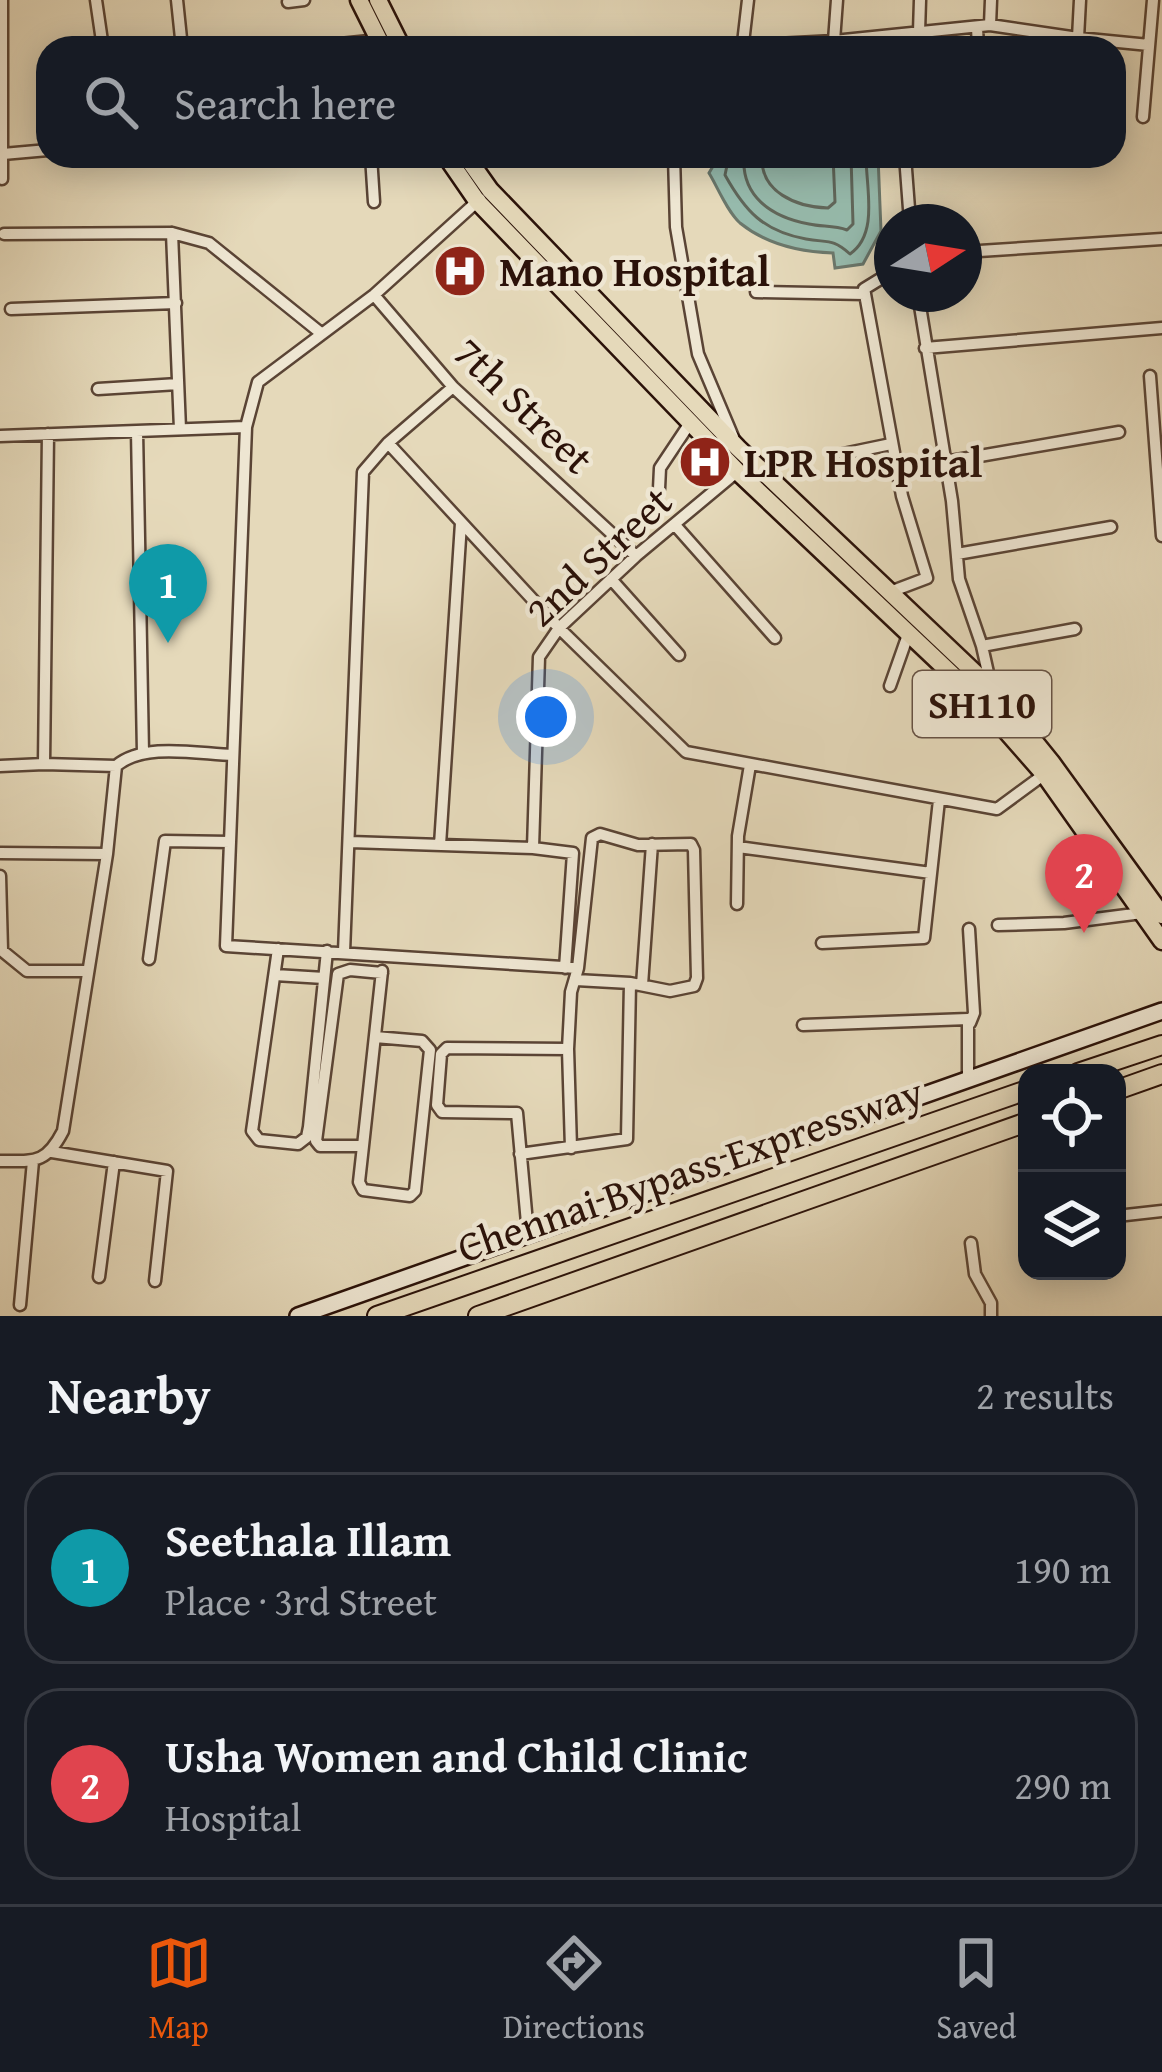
<!DOCTYPE html>
<html lang="en">
<head>
<meta charset="utf-8">
<style>
  :root { --surface:#171b24; --page:#242831; --text:#f1f3f6; --muted:#9ea1a6; --line:#363941; --accent:#ea580c }
  body { margin:0; font-family:"Gentium Book Plus",serif; background:var(--page); color:var(--text) }
  .controls { position:absolute; right:36px; bottom:36px; display:grid; overflow:hidden; border-radius:24px; box-shadow:0 6px 30px #0003 }
  .controls button { width:108px; height:108px; display:grid; place-items:center; padding:0; border:0; border-bottom:3px solid var(--line); background:var(--surface); color:var(--text); font:60px sans-serif }
  .compass { position:absolute; left:874px; top:204px; width:108px; height:108px; border-radius:50%; background:var(--surface); box-shadow:0 6px 30px #0003; rotate:78deg }
  .you { position:absolute; left:546px; top:717px; width:42px; height:42px; margin:-30px; border:9px solid #fff; border-radius:50%; background:#1a73e8; box-shadow:0 0 0 18px #1a73e833 }
  .badge { display:grid; place-items:center; width:78px; height:78px; border-radius:50%; background:var(--accent); color:#fff; font-size:39px; font-weight:700 }
  .pin { position:absolute; translate:-50% -99px; filter:drop-shadow(0 3px 6px #0008) }
  .pin::after { content:''; position:absolute; top:63px; width:42px; height:36px; background:inherit; clip-path:polygon(0 0,100% 0,50% 100%) }
  .list { margin:0; padding:0; list-style:none }
  h2 { display:flex; justify-content:space-between; align-items:center; height:156px; margin:0; padding:0 48px; font-size:51px }
  h2 small { font-size:39px; font-weight:400; color:var(--muted) }
  .list li { display:grid; grid-template-columns:78px 1fr auto; gap:36px; align-items:center; box-sizing:border-box; height:192px; margin:0 24px 24px; padding:0 24px; border:3px solid var(--line); border-radius:36px }
  .list b { display:block; font-size:45px; white-space:nowrap }
  .list p { margin:0; font-size:39px; white-space:nowrap; color:var(--muted) }
  .list em { font-size:39px; font-style:normal; color:var(--muted) }
  .icon { flex:none; width:66px; height:66px; fill:none; stroke:currentColor; stroke-width:2; stroke-linecap:round; stroke-linejoin:round }
  .map { position:relative; flex:none; width:1162px; height:1316px; overflow:hidden }
  .search { position:absolute; background:var(--surface); box-shadow:0 6px 30px #0003; left:36px; right:36px; top:36px; height:132px; display:flex; align-items:center; gap:30px; box-sizing:border-box; padding:0 42px; border-radius:36px; color:var(--muted); font-size:45px }
  .sheet { height:588px; background:var(--surface) }
  nav { display:flex; justify-content:space-around; align-items:center; box-sizing:border-box; height:168px; border-top:3px solid var(--line); background:var(--surface); font-size:33px; color:var(--muted) }
  nav a { display:grid; justify-items:center; gap:6px }
  nav .on { color:var(--accent) }
  .map>svg:first-child { display:block }
  .water { fill:#96baac; stroke:#6b776b; stroke-width:3 }
  .lines { fill:none; stroke-linecap:round; stroke-linejoin:round }
  .shore { stroke:#60665a; stroke-width:3 }
  .street-casing { stroke:#5a4435; stroke-width:15 }
  .secondary-casing { stroke:#2b1209; stroke-width:20 }
  .primary-casing { stroke:#2b1209; stroke-width:21 }
  .highway-casing { stroke:#2b1209; stroke-width:22 }
  .street { stroke:#eee6d2; stroke-width:10 }
  .secondary { stroke:#eee6d2; stroke-width:15 }
  .primary { stroke:#e5d9ba; stroke-width:16 }
  .highway { stroke:#e5d9ba; stroke-width:18 }
  .labels { text-anchor:middle; stroke-width:9; stroke-linejoin:round; paint-order:stroke }
  .shield { fill:#eee6d2; stroke:#665245; stroke-width:3 }
  .shield-label { font-size:39px; font-weight:bold; fill:#2b1209 }
  .poi-label { font-size:42px; font-weight:bold; fill:#2b1209; stroke:#eee6d2; text-anchor:start }
  .street-label { font-size:42px; fill:#2b1209; stroke:#eee6d2 }
</style>
</head>
<body>
<div class="map">
<svg width="1162" height="1316" viewBox="0 0 1162 1316">
  <rect width="100%" height="100%" fill="#e5d9ba"/>
  <filter id="stains"><feTurbulence type="fractalNoise" baseFrequency=".00167" numOctaves="4"/><feColorMatrix values="0 0 0 0 .2 0 0 0 0 .09 0 0 0 0 .02 0 0 0 .5 -.17"/></filter>
  <radialGradient id="worn" r=".72"><stop offset=".6" stop-color="#630" stop-opacity="0"/><stop offset="1" stop-color="#630" stop-opacity=".3"/></radialGradient>
  <!-- water -->
  <path class="water" d="M 719,156 L 878,156 L 881,231 L 863,264 L 835,268 L 833,253 C 801,252 766,244 740,223 C 727,211 718,188 709,173 Z"/>
  <g class="lines">
    <!-- shore -->
    <path class="shore" d="M 729,156 L 725,175 C 745,211 763,231 806,239 C 828,243 832,238 850,254 C 879,234 866,188 866,156
      M 744,156 C 741,196 771,217 809,224 C 822,227 834,225 847,230 L 853,224 L 851,156
      M 762,156 C 760,192 796,207 828,208 L 835,202 L 833,156"/>
    <!-- street casing -->
    <g class="street-casing">
      <path id="street" d="M 2,0 L 2,179
        M 96,0 L 103,48
        M 177,0 L 182,48
        M 288,2 L 304,0
        M 990,25 L 991,0
        M 977,27 L 978,48
        M 919,32 L 920,0
        M 834,41 L 837,0
        M 743,43 L 748,0
        M 301,48 L 379,40
        M 702,48 L 834,41 L 990,25 L 1078,38 L 1080,0
        M 1077,48 L 1078,38 L 1149,45
        M 1143,117 L 1153,0
        M 3,154 L 48,150
        M 371,156 L 374,202
        M 674,156 L 676,227 L 698,354 L 733,437
        M 905,156 L 910,222
        M 589,159 L 623,156
        M 480,199 L 374,295 L 258,382 L 246,427 L 226,946 L 578,968 L 571,992 L 568,1049 L 447,1048 L 441,1054 L 437,1105 L 442,1112 L 517,1113 L 528,1234
        M 172,233 L 209,243 L 322,334
        M 4,234 L 172,233 L 180,429
        M 964,252 L 1162,239
        M 756,292 L 865,294
        M 918,294 L 952,501 L 959,579 L 982,646 L 991,686
        M 374,295 L 453,387 L 636,556
        M 11,309 L 176,303
        M 925,348 L 1162,328
        M 1150,376 L 1162,536
        M 98,389 L 178,384
        M 137,431 L 143,753
        M 48,434 L 44,764 L 116,766 C 144,742 198,754 233,755
        M 0,436 L 246,427
        M 388,443 L 559,628 L 686,752 L 997,809 L 1046,773
        M 843,454 L 891,444
        M 945,462 L 1119,432
        M 659,489 L 660,468 L 690,423
        M 675,525 L 775,638
        M 957,554 L 1111,527
        M 611,579 L 679,655
        M 890,592 L 927,578 L 902,496 L 865,294 L 864,289 L 890,273
        M 982,646 L 1075,629
        M 890,686 L 909,632
        M 0,766 L 44,764
        M 350,842 L 533,848 L 573,853 L 565,968
        M 440,845 L 461,523
        M 738,847 L 931,873
        M 533,848 L 539,657 L 559,628 L 636,556 L 738,471
        M 0,853 L 107,854
        M 0,876 L 2,950
        M 737,904 L 738,836 L 750,765
        M 998,925 L 1064,923 L 1142,913
        M 969,929 L 974,1013 L 970,1023
        M 822,943 L 924,938 L 939,800
        M 0,949 L 27,971 L 87,971
        M 278,949 L 252,1131 L 259,1140 L 298,1144 L 307,1137 L 309,1127 L 327,951
        M 344,952 L 363,472 L 388,443 L 453,387
        M 149,959 L 165,841 L 230,842
        M 275,975 L 324,978
        M 576,980 L 630,983
        M 642,985 L 652,844
        M 803,1025 L 968,1019 L 968,1080
        M 375,1037 L 422,1041 L 430,1050 L 415,1191 L 410,1196 L 363,1190 L 359,1182 L 363,1146 L 320,1146 L 316,1141 L 338,974 L 350,970 L 382,973
        M 568,1049 L 571,1148
        M 363,1146 L 382,971
        M 52,1152 L 167,1171 L 155,1281
        M 520,1154 L 627,1139 L 630,983 L 670,991 L 694,986 L 697,978 L 694,850 L 691,844 L 638,845 L 600,834 L 592,838 L 578,968
        M 0,1161 C 35,1161 46,1164 63,1131 L 107,854 L 116,766
        M 1117,1216 L 1162,1211
        M 971,1243 L 975,1274 L 991,1303 L 991,1316
        M 99,1277 L 114,1162
        M 20,1305 L 33,1161"/>
    </g>
    <!-- secondary casing -->
    <g class="secondary-casing">
      <path id="secondary" d="M 298,1316 L 1162,1011"/>
    </g>
    <!-- primary casing -->
    <g class="primary-casing">
      <path id="primary" d="M 359,0 L 383,48
        M 378,0 L 402,48
        M 446,156 L 477,201 L 738,472 L 979,700 L 1044,774 L 1162,941
        M 466,156 L 490,190 L 738,448 L 992,689 L 1051,762 L 1162,915"/>
    </g>
    <!-- highway casing -->
    <g class="highway-casing">
      <path id="highway" d="M 1078,1073 L 1162,1045
        M 1117,1090 L 1162,1074
        M 377,1316 L 1027,1090
        M 478,1316 L 1027,1122"/>
    </g>
    <!-- street -->
    <use href="#street" class="street"/>
    <!-- secondary -->
    <use href="#secondary" class="secondary"/>
    <!-- primary -->
    <use href="#primary" class="primary"/>
    <!-- highway -->
    <use href="#highway" class="highway"/>
  </g>
  <!-- icons -->
  <defs>
    <g id="hospital-disc" transform="scale(2.7)"><circle r="9.5" fill="#8f2418" stroke="#eee6d2"/><path d="M-5-5h3v3.5h4V-5h3V5h-3V1.5h-4V5h-3Z" fill="#fff"/></g>
  </defs>
  <g fill-rule="evenodd">
    <use href="#hospital-disc" x="460" y="271"/>
    <use href="#hospital-disc" x="705" y="462"/>
  </g>
  <g class="labels">
    <!-- shield labels -->
    <rect class="shield" x="913" y="671" width="138" height="66" rx="9"/>
    <g class="shield-label">
      <text x="982" y="718">SH110</text>
    </g>
    <!-- poi labels -->
    <g class="poi-label">
      <text x="499" y="286">Mano Hospital</text>
      <text x="744" y="477">LPR Hospital</text>
    </g>
    <!-- street labels -->
    <g class="street-label">
      <text transform="translate(524 405) rotate(44)" y="15">7th Street</text>
      <text transform="translate(598 556) rotate(-43)" y="15">2nd Street</text>
      <text transform="translate(690 1169) rotate(-19)" y="15">Chennai Bypass Expressway</text>
    </g>
  </g>
  <rect width="100%" height="100%" filter="url(#stains)"/>
  <rect width="100%" height="100%" fill="url(#worn)"/>
</svg>
<div class="controls">
<button><svg class="icon" aria-label="locate" viewBox="0 0 24 24"><circle cx="12" cy="12" r="6"/><path d="M12 2v4M12 18v4M2 12h4M18 12h4"/></svg></button>
<button><svg class="icon" aria-label="layers" viewBox="0 0 24 24"><path d="M12 4l9 5-9 5-9-5zM3 14l9 5 9-5"/></svg></button>
</div>
<svg class="compass" viewBox="-18 -18 36 36"><path d="M0-13l5 13h-10z" fill="#e53935"/><path d="M0 13l5-13h-10z" fill="#9ea1a6"/></svg>
<div class="you"></div>
<div class="pin badge" style="left:168px;top:643px;background:#0f9aa8">1</div>
<div class="pin badge" style="left:1084px;top:933px;background:#e0444e">2</div>
<div class="search"><svg class="icon" aria-label="search" viewBox="0 0 24 24"><circle cx="10" cy="10" r="6"/><path d="M15 15l6 6"/></svg>Search here</div>
</div>
<section class="sheet">
<h2>Nearby<small>2 results</small></h2>
<ul class="list">
<li><span class="badge" style="background:#0f9aa8">1</span><div><b>Seethala Illam</b><p>Place · 3rd Street</p></div><em>190 m</em></li>
<li><span class="badge" style="background:#e0444e">2</span><div><b>Usha Women and Child Clinic</b><p>Hospital</p></div><em>290 m</em></li>
</ul>
</section>
<nav>
<a class="on"><svg class="icon" aria-label="map" viewBox="0 0 24 24"><path d="M3 6l6-2 6 2 6-2v14l-6 2-6-2-6 2zM9 4v14M15 6v14"/></svg>Map</a>
<a><svg class="icon" aria-label="directions" viewBox="0 0 24 24"><path d="M12 3l9 9-9 9-9-9zM9 14v-3h6M13 9l2 2-2 2"/></svg>Directions</a>
<a><svg class="icon" aria-label="saved" viewBox="0 0 24 24"><path d="M7 4h10v16l-5-4-5 4z"/></svg>Saved</a>
</nav>
</body>
</html>
